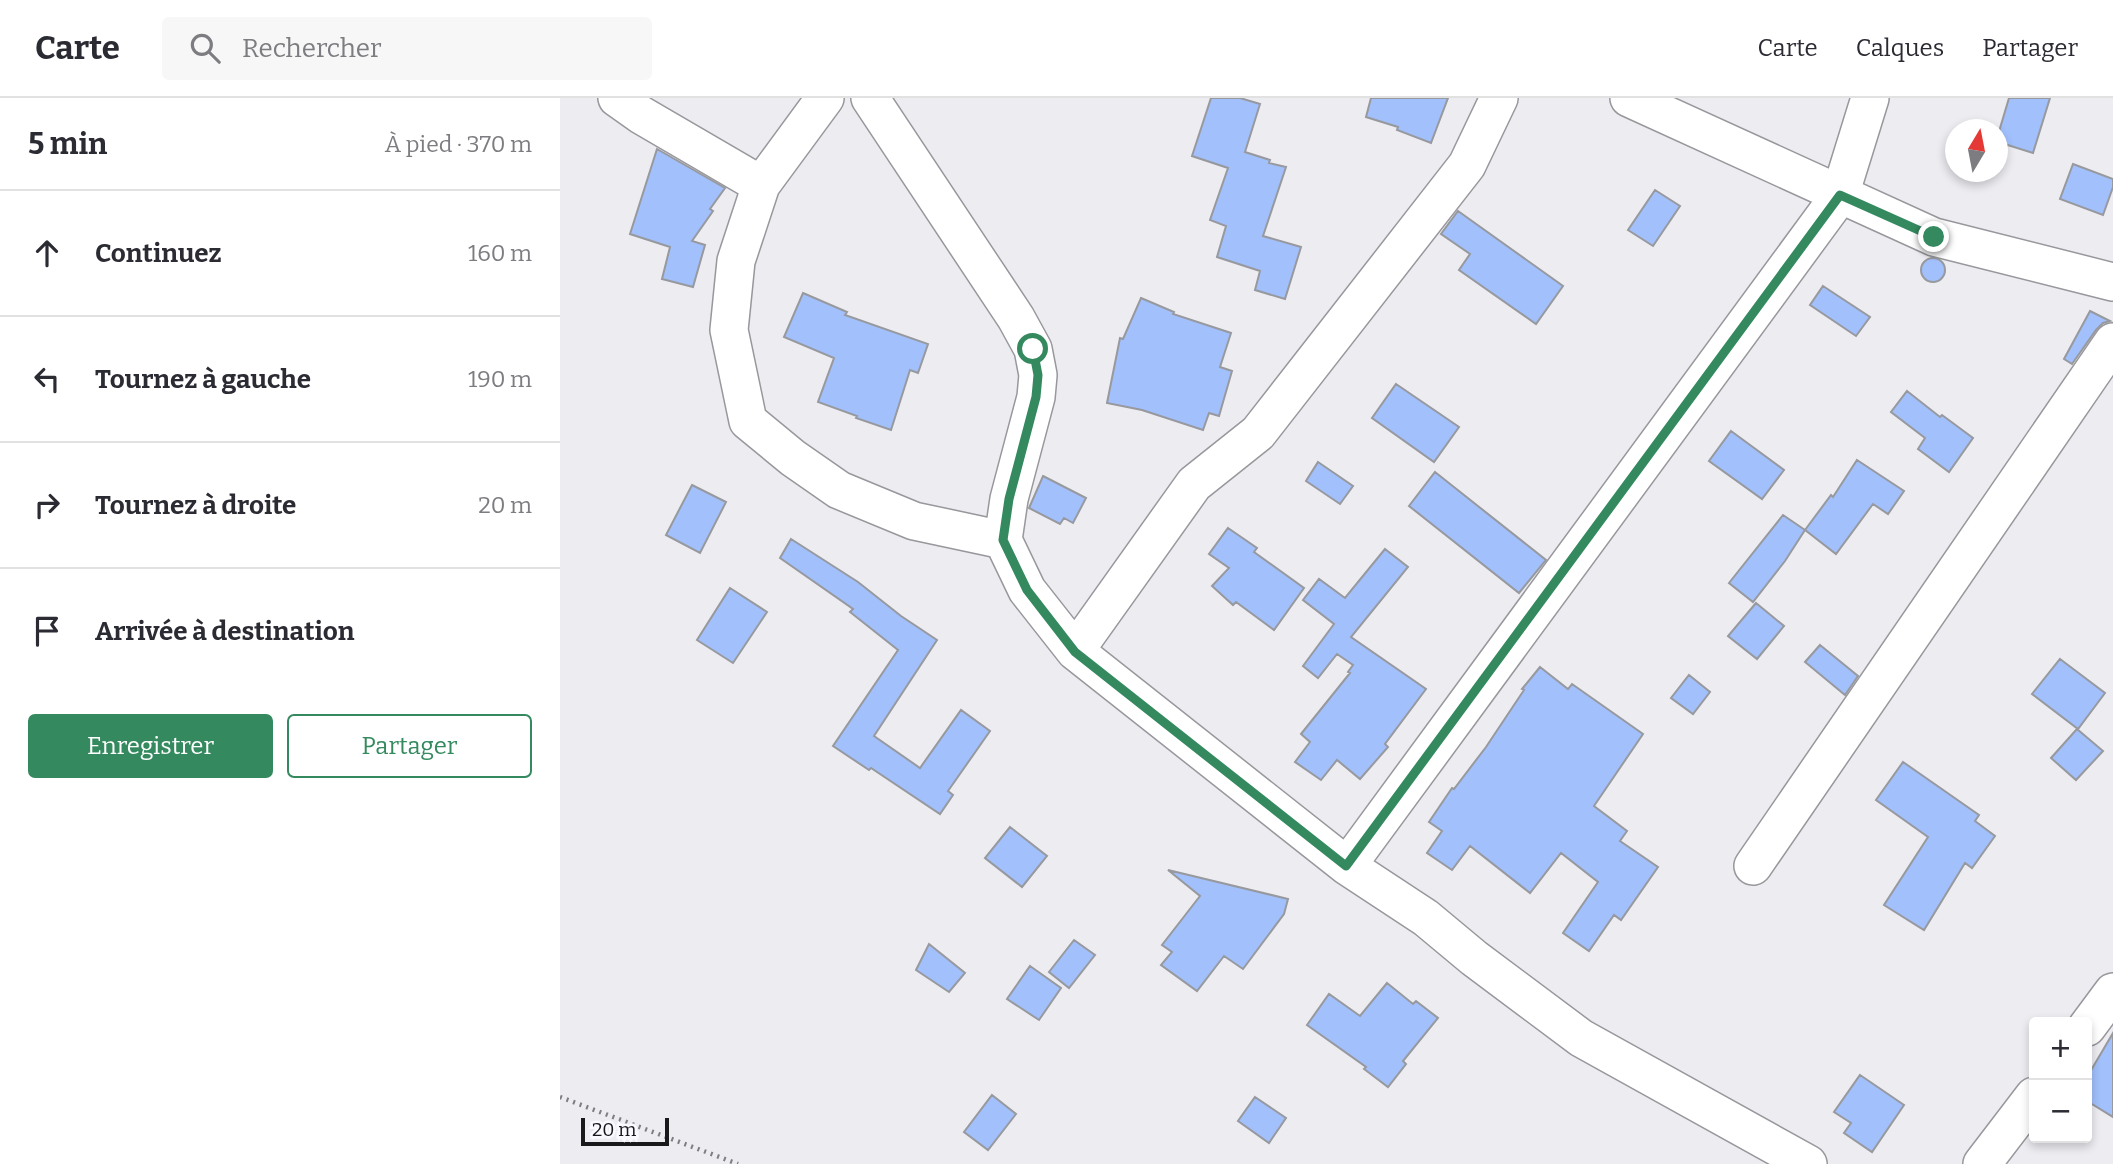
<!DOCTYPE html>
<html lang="fr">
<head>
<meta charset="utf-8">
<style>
  :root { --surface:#fff; --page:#f7f7f7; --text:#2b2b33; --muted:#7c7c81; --line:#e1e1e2; --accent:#348a5e }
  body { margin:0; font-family:Bitter,serif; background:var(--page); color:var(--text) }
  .controls { position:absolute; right:21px; bottom:21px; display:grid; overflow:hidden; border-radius:7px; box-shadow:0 4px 10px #0003 }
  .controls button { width:63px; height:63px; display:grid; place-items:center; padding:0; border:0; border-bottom:2px solid var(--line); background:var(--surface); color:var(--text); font:35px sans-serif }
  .compass { position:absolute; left:1385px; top:21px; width:63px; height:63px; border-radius:50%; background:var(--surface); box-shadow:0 4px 10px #0003; rotate:10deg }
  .scale { position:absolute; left:21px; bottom:18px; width:88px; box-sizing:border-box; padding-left:7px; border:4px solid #19181a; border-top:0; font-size:19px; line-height:24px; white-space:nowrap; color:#19181a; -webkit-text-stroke:5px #f9f9ff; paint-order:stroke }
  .stop { position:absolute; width:21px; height:21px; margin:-16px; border:5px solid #348a5e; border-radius:50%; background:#fff }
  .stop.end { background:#348a5e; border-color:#fff; box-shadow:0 2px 7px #0008 }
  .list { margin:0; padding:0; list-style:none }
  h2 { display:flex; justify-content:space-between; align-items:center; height:91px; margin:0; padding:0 28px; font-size:30px }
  h2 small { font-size:23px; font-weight:400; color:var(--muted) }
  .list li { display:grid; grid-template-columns:46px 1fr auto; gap:21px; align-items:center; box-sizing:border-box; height:126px; padding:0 28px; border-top:2px solid var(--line) }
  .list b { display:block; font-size:26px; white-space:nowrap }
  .list em { font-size:23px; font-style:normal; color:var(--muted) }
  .actions { display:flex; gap:14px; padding:21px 28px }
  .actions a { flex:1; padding:16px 0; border:2px solid var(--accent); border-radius:7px; text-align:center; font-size:24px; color:var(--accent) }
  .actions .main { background:var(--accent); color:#fff }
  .icon { flex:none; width:38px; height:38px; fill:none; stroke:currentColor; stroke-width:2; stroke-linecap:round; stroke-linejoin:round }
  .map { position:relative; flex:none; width:1553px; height:1066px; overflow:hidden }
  header { display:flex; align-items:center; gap:42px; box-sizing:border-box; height:98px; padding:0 35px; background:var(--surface); border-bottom:2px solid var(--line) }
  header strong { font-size:33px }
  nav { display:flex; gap:38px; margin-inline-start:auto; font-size:24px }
  .search { width:490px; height:63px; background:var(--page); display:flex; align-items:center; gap:18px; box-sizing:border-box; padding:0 24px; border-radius:7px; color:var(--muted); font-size:26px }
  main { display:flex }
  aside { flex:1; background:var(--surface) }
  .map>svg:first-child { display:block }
  .building { fill:#a1c0fc; stroke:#97999e; stroke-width:2 }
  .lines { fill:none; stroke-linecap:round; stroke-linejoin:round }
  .minor-casing { stroke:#97979c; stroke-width:40 }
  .path { stroke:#7e7e81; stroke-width:4.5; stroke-dasharray:2 5; stroke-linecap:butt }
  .minor { stroke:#fff; stroke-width:37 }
  .route { stroke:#348a5e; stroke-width:9 }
</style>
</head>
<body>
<header>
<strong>Carte</strong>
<div class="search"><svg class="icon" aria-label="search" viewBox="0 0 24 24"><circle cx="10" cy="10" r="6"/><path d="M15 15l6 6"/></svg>Rechercher</div>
<nav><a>Carte</a><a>Calques</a><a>Partager</a></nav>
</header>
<main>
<aside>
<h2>5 min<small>À pied · 370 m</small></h2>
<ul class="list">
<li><svg class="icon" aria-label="ahead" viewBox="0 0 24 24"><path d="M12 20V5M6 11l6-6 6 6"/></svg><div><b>Continuez</b></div><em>160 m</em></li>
<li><svg class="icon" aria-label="left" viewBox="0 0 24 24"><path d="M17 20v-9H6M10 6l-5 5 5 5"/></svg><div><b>Tournez à gauche</b></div><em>190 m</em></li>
<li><svg class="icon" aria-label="right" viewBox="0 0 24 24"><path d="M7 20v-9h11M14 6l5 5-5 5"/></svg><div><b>Tournez à droite</b></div><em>20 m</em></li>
<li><svg class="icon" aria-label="arrive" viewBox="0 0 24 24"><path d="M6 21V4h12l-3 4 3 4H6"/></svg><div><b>Arrivée à destination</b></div></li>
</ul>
<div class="actions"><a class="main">Enregistrer</a><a>Partager</a></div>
</aside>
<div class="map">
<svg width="1553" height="1066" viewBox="0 0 1553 1066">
  <rect width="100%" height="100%" fill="#ececf1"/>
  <!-- building -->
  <path class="building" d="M 651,0 L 680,0 L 700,6 L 685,54 L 710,62 L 709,65 L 726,69 L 703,138 L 741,149 L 725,201 L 695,192 L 700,173 L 657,159 L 666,128 L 650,122 L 668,70 L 632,58 Z
    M 811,0 L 888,0 L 871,45 L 837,32 L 838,29 L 806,19 Z
    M 1449,0 L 1490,0 L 1473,55 L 1438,44 L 1438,37 Z
    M 97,51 L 165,90 L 150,111 L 153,113 L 132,143 L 145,147 L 133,189 L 102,181 L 110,149 L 70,136 Z
    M 1513,66 L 1553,81 L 1553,89 L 1543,117 L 1500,101 Z
    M 1095,92 L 1120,108 L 1093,148 L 1068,132 Z
    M 898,113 L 1003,188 L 976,226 L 899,172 L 910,156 L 881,136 Z
    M1361 172a12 12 0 1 1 24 0a12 12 0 1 1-24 0Z
    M 1263,188 L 1310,219 L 1296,238 L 1250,207 Z
    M 243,195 L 287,214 L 285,217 L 368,246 L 358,275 L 350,272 L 331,332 L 296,320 L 297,318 L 258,304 L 274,260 L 224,239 Z
    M 581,200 L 614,214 L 613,216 L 671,235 L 660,269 L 672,273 L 659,318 L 649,315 L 643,332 L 582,312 L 547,305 L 560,240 L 563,241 Z
    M 1530,213 L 1550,223 L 1543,225 L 1536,232 L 1512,266 L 1504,261 Z
    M 836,286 L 899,329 L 874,364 L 812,320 Z
    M 1347,293 L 1380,319 L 1382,317 L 1413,340 L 1389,374 L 1358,351 L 1365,340 L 1331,314 Z
    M 1171,333 L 1224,372 L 1202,401 L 1149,363 Z
    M 1297,362 L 1344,393 L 1328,416 L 1313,406 L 1276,456 L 1245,432 L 1225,463 L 1193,504 L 1169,485 L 1223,417 L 1245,432 L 1271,397 L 1273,399 Z
    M 758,364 L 793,388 L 780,406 L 746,383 Z
    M 875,374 L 986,462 L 959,495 L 849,408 Z
    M 483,378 L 526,400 L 513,425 L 504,420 L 500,426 L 469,410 Z
    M 132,387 L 166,404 L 140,455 L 106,437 Z
    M 668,430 L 697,450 L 694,454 L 744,490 L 714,532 L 676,504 L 673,507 L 652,488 L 669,470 L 649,456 Z
    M 231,441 L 298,484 L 341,518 L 377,542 L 314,638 L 360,670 L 401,612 L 430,633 L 388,693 L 393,697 L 380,716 L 311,670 L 309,672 L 273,648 L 338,552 L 290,514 L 293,511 L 220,460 Z
    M 825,451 L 848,469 L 791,539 L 866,591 L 825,646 L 828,649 L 800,681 L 777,662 L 761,682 L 735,664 L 750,644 L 741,636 L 790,575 L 788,574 L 793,567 L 777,556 L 758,580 L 743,568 L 774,526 L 743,502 L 759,481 L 785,500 Z
    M 170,490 L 207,514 L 173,565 L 137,542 Z
    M 1196,505 L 1224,528 L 1197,561 L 1168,538 Z
    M 1260,547 L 1298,578 L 1285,597 L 1245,564 Z
    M 1500,561 L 1545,595 L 1518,631 L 1472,596 Z
    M 980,569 L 1008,591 L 1012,586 L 1083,636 L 1034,708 L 1067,733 L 1060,743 L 1098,769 L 1061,822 L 1054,817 L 1029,853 L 1003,835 L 1038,784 L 1001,755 L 970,795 L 910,748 L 892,772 L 867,755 L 882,733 L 869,724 L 892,690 L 894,691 L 926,649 L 964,592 L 962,591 Z
    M 1129,577 L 1150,594 L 1133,616 L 1111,600 Z
    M 1517,631 L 1543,653 L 1516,682 L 1491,660 Z
    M 1343,664 L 1419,717 L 1415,723 L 1435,738 L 1412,770 L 1405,765 L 1364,832 L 1324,807 L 1368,739 L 1316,702 Z
    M 450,729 L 487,758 L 462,789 L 425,760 Z
    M 608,772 L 728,801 L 724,816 L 683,871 L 664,858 L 637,893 L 601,867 L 612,854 L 602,847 L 640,798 Z
    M 514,842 L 535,857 L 509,890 L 489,874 Z
    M 369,846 L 405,875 L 389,894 L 356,872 Z
    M 470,868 L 501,890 L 479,922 L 447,901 Z
    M 827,885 L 853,906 L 856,903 L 878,920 L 843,963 L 846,966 L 828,989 L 804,971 L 806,969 L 747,927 L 769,896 L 800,918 Z
    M 1553,935 L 1553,1019 L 1527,1003 L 1527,979 Z
    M 1300,977 L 1344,1007 L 1312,1054 L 1284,1035 L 1291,1025 L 1274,1014 Z
    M 432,997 L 456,1016 L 428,1052 L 404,1034 Z
    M 695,999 L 726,1020 L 709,1045 L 678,1023 Z"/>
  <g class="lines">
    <!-- minor casing -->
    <g class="minor-casing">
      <path id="minor" d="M 57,0 L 81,17 L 201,87 L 265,0
        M 310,0 L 456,220 L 473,251 L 478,277 L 476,299 L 449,401 L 443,442 L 467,492 L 515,553 L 787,768 L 866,820 L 914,860 L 1021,940 L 1248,1066
        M 1069,0 L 1374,139 L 1553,184
        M 201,87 L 176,163 L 169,232 L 188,323 L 233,360 L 279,392 L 354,423 L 443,442
        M 515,553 L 634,386 L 698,335 L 907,67 L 939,0
        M 787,768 L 1280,97 L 1310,0
        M 1193,768 L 1553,244
        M 1527,929 L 1553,894
        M 1422,1066 L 1474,998"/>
    </g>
    <!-- path -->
    <path class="path" d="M 0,999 L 178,1066"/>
    <!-- minor -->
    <use href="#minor" class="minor"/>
  </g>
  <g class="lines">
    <!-- route -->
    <path class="route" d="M 473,251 L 478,277 L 476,299 L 449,401 L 443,442 L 467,492 L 515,554 L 786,768 L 1280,97 L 1374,139"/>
  </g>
</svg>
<div class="controls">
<button>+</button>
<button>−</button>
</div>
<svg class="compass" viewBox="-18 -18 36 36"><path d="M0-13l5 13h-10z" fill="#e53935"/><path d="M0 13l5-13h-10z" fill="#7c7c81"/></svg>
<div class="scale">20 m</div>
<div class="stop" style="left:473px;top:251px"></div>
<div class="stop end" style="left:1374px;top:139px"></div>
</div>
</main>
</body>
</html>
